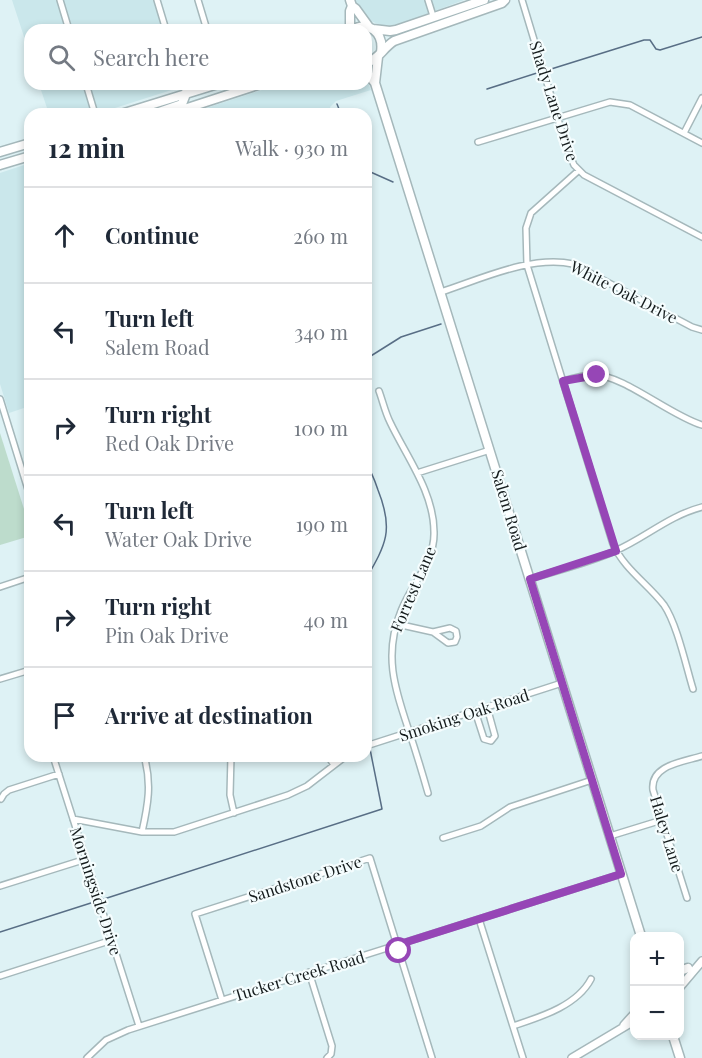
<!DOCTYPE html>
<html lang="en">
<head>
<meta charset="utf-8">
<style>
  :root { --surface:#fff; --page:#f2f2f3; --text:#1f2937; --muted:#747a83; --line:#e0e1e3 }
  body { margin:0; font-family:"Playfair Display",serif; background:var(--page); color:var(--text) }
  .controls { position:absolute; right:18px; bottom:18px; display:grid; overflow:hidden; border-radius:12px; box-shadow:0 3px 9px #0003 }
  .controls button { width:54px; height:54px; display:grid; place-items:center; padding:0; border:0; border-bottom:2px solid var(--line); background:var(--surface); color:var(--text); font:30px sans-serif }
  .stop { position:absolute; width:18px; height:18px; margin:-14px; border:4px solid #9646b6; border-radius:50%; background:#fff }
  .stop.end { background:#9646b6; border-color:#fff; box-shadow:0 2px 6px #0008 }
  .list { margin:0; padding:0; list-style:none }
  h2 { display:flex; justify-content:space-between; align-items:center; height:78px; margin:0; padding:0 24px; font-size:26px }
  h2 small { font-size:20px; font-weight:400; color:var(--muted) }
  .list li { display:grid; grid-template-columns:39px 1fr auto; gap:18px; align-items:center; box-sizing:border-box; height:96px; padding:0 24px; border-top:2px solid var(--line) }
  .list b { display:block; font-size:22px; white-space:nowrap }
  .list p { margin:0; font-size:20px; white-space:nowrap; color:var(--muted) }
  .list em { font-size:20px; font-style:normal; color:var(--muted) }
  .icon { flex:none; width:33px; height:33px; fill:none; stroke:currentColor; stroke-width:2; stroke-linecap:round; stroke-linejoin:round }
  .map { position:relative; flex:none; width:702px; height:1058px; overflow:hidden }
  .search { position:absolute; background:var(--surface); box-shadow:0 3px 9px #0003; left:24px; top:24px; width:348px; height:66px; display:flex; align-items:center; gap:15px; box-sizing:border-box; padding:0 21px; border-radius:18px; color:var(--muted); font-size:22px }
  .panel { position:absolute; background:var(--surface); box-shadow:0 3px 9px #0003; left:24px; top:108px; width:348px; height:654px; border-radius:18px }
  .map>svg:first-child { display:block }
  .built { fill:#cae7eb }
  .green { fill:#bddccc }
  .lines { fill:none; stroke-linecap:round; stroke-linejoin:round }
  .stream { stroke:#586e85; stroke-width:1.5 }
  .minor-casing { stroke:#a5b8bb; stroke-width:8 }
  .tertiary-casing { stroke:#a5b8bb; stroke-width:10 }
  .secondary-casing { stroke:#a5b8bb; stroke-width:11 }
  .minor { stroke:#fff; stroke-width:5 }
  .tertiary { stroke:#fff; stroke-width:7 }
  .secondary { stroke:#fff; stroke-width:8 }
  .route { stroke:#9646b6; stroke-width:8 }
  .labels { text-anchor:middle; stroke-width:4.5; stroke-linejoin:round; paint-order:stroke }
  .street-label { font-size:16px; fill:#141b1c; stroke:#f5fdfe }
</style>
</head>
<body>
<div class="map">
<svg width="702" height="1058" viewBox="0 0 702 1058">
  <rect width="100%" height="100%" fill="#def2f5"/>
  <!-- built -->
  <path class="built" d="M 12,0 L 154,0 L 164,30 L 30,30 L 30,55 Z
    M 355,0 L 464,0 L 392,27 L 383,26 L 368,20 L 362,14 Z
    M 366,78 L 371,90 L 336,101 L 330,107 L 332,114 L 188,114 L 280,84 L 366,84 Z
    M 39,84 L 180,84 L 181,87 L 96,114 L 49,114 Z
    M 30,163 L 30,406 L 9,413 L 0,384 L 0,173 Z"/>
  <!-- green -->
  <path class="green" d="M 0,433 L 30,528 L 30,536 L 0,545 Z"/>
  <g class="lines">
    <!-- stream -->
    <path class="stream" d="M 548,70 L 644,40 L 650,40 L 656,49 L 660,50 L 702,37
      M 487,89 L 540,72
      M 337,104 L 341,114
      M 366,170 L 393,182
      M 366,359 L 401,337 L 441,324
      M 366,464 C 372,472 375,481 378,490 C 394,530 386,544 366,579
      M 366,738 L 367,741
      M 104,899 L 382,809 L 370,749
      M 0,932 L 94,902"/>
    <!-- minor casing -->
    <g class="minor-casing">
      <path id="minor" d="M 60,0 L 69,30
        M 157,0 L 166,30
        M 198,0 L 207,30
        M 428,0 L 433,16
        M 522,0 L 567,149 L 574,165 L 584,175 L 702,237
        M 86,84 L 95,114
        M 183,84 L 186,94
        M 684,133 L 702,98
        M 478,142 L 610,102 L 630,105 L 702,143
        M 578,171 L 531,213 L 526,228 L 527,265 L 613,544 C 624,569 648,584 664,605 C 677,624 686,666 693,689
        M 441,292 C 481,279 531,255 573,264 L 692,327 L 702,330
        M 563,381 C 573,378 584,375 595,375 C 623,375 671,416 702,425
        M 379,391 C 383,402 385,412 390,422 C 406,456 434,492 434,532 C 435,562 411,584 401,611 C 383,655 395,689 409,731 C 416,752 422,772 428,793
        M 0,399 L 30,496
        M 417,473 L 490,450
        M 530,579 C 558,570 588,563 615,551 C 645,538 668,516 702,507
        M 0,587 L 30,577
        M 397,624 L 433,632 L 448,643 L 455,642 L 457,637 L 456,631 L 450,628 L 433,632
        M 0,679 L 30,670
        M 475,711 L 484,739 L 491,741 L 495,736 L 487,707
        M 366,746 L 562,683
        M 53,756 L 139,1026
        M 231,756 L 230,795 L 234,813
        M 328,756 L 334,765
        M 1,799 L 4,794 L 9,790 L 59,774
        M 73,819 L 142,832 L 174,832 L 288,795 L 307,786 L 346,756
        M 142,832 C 148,805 152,783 144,756
        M 610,836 L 662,820
        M 443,838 L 481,826 L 510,807 L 592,780
        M 0,886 L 86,859
        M 687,898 L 653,790 C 650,765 683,762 702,756
        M 479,919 L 523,1058
        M 309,972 L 332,1046 L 331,1054 L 327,1058
        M 0,976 L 112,940
        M 222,1000 L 195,914 L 370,858 L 432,1058
        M 513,1026 C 540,1017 577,1006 591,979
        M 87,1058 L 106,1040 L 128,1030 L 621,874"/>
    </g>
    <!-- tertiary casing -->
    <g class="tertiary-casing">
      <path id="tertiary" d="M 680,987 L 702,961
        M 624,1025 L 634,1014
        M 572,1058 L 634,1021"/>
    </g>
    <!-- secondary casing -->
    <g class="secondary-casing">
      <path id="secondary" d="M 350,0 L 352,6 L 356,9 L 369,27
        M 373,29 L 390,31 L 396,30 L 484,0
        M 350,30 L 350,11 L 352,6
        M 352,30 C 369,20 384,33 381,52
        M 378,57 L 375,83 L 641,936
        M 366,63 C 378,60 383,48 394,41 L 502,3 L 505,0
        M 366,72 L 375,83
        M 121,114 L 218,84
        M 153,114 L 182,104 L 186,94
        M 169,114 L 261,84
        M 0,152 L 30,143
        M 0,165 L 30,156
        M 680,971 L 688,968
        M 673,1036 L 680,1058"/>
    </g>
    <!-- minor -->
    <use href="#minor" class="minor"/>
    <!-- tertiary -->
    <use href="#tertiary" class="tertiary"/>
    <!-- secondary -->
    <use href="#secondary" class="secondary"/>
  </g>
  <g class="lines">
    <!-- route -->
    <path class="route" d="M 399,951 L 397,945 L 621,874 L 530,579 L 616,551 L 563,381 L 597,375"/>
  </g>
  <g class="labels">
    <!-- street labels -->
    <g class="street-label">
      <text transform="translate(554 101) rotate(72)" y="6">Shady Lane Drive</text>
      <text transform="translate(624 292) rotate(27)" y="6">White Oak Drive</text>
      <text transform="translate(509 510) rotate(73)" y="6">Salem Road</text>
      <text transform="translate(413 589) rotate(-67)" y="6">Forrest Lane</text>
      <text transform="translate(464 715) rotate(-18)" y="6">Smoking Oak Road</text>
      <text transform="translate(667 834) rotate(73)" y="6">Haley Lane</text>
      <text transform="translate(305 879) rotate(-18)" y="6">Sandstone Drive</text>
      <text transform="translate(96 891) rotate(72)" y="6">Morningside Drive</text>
      <text transform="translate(299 976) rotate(-17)" y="6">Tucker Creek Road</text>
    </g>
  </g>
</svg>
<div class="controls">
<button>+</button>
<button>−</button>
</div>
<div class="stop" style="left:399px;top:951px"></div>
<div class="stop end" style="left:597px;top:375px"></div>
<div class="search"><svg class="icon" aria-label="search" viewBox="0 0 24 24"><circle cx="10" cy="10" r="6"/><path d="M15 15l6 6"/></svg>Search here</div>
<section class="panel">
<h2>12 min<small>Walk · 930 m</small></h2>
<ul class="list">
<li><svg class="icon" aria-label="ahead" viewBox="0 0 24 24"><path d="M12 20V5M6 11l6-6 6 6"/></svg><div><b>Continue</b></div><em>260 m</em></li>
<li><svg class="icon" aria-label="left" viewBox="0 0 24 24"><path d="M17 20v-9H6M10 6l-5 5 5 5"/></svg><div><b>Turn left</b><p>Salem Road</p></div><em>340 m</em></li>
<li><svg class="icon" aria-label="right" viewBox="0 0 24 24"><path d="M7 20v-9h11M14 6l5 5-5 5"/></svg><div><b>Turn right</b><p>Red Oak Drive</p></div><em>100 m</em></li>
<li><svg class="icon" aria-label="left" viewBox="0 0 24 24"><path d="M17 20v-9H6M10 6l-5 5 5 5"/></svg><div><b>Turn left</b><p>Water Oak Drive</p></div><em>190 m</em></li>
<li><svg class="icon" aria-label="right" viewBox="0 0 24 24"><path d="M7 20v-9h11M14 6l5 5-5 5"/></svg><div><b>Turn right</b><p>Pin Oak Drive</p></div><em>40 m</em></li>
<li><svg class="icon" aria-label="arrive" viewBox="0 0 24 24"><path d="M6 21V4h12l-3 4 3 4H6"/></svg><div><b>Arrive at destination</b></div></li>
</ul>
</section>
</div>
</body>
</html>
